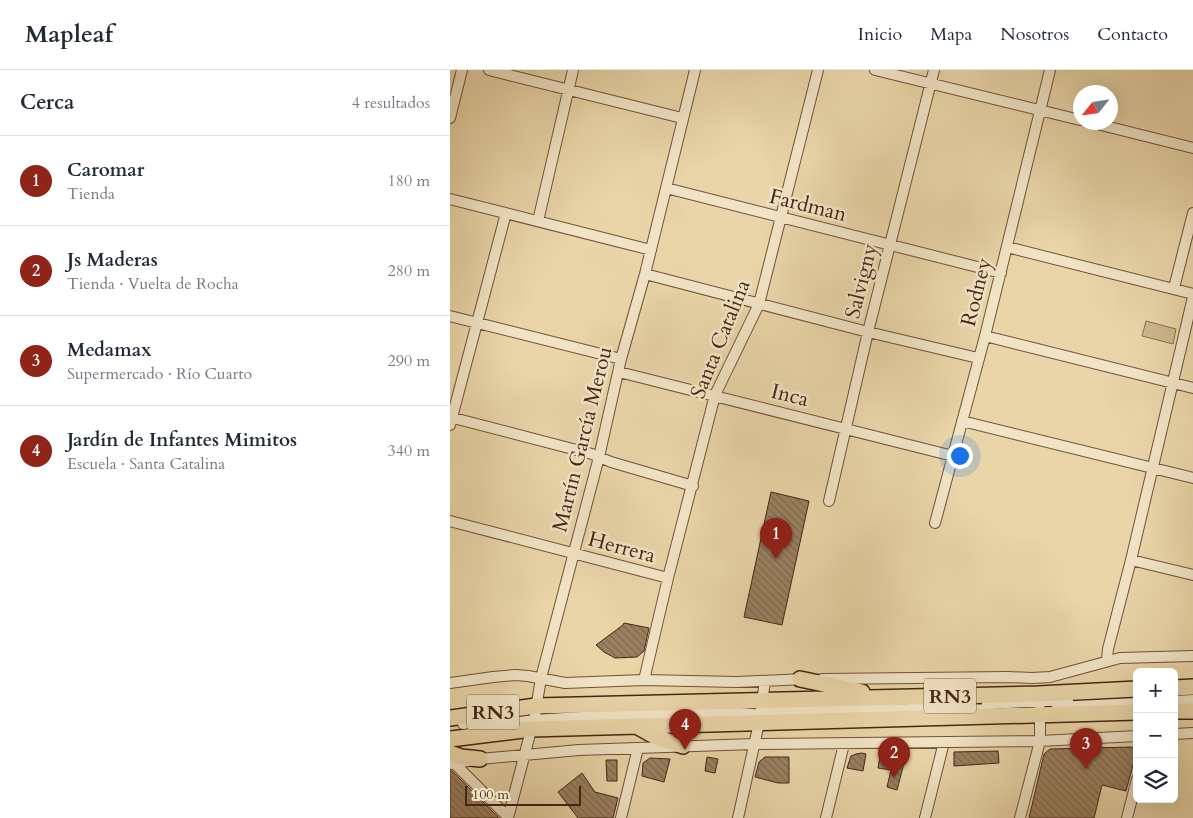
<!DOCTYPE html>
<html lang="es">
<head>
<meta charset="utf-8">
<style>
  :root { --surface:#fff; --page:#f2f2f3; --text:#1f2937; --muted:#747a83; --line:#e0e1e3; --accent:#8f2418 }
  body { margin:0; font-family:Cardo,serif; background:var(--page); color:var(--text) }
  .controls { position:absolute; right:15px; bottom:15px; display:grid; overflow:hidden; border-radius:8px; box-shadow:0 5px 20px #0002 }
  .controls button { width:45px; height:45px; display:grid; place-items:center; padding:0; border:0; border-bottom:1px solid var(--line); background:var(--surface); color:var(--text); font:25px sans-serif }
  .compass { position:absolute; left:623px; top:15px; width:45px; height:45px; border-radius:50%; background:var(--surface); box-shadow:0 5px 20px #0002; rotate:240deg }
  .scale { position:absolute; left:15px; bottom:12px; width:116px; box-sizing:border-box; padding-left:5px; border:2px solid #462614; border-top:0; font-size:14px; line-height:18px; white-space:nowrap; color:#462614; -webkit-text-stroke:4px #f1e4c6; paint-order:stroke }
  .you { position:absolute; left:509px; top:385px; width:18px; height:18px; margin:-12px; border:4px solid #fff; border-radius:50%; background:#1a73e8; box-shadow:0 0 0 8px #1a73e833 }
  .badge { display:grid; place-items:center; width:32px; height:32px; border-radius:50%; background:var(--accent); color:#fff; font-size:16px; font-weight:700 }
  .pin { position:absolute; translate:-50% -41px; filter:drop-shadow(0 1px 2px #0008) }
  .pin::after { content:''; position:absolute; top:26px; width:18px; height:15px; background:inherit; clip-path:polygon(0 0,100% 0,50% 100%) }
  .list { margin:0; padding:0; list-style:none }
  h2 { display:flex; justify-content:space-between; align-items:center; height:65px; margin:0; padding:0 20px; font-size:21px }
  h2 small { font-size:16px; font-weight:400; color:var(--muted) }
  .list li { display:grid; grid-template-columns:32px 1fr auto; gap:15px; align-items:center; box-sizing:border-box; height:90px; padding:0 20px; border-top:1px solid var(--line) }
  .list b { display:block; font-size:19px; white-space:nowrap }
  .list p { margin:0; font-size:16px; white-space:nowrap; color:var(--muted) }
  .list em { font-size:16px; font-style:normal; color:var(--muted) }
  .icon { flex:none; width:28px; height:28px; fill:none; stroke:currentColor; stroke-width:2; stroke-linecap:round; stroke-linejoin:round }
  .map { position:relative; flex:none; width:743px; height:748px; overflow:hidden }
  header { display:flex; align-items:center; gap:30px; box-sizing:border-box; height:70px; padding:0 25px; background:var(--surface); border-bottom:1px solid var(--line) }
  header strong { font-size:24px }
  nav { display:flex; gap:28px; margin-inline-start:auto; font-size:18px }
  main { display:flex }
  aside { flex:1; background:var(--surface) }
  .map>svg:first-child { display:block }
  .grass { fill:#cdb78f; stroke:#8a6e52 }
  .building { fill:url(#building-back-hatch); stroke:#462614 }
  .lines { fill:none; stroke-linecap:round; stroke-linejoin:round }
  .minor-casing { stroke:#6f5239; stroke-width:12 }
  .highway-casing { stroke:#462614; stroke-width:18 }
  .minor { stroke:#f1e4c6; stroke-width:10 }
  .highway { stroke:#e9d5a8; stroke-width:15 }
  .labels { text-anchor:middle; stroke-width:5; stroke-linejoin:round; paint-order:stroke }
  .shield { fill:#f1e4c6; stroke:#795f49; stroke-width:1 }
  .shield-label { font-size:20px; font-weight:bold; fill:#462614 }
  .street-label { font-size:21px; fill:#462614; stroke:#f1e4c6 }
</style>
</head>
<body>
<header>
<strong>Mapleaf</strong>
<nav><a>Inicio</a><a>Mapa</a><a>Nosotros</a><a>Contacto</a></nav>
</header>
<main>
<aside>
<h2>Cerca<small>4 resultados</small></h2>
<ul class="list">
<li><span class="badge">1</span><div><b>Caromar</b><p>Tienda</p></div><em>180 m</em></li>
<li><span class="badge">2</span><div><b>Js Maderas</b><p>Tienda · Vuelta de Rocha</p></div><em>280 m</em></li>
<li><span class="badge">3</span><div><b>Medamax</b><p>Supermercado · Río Cuarto</p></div><em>290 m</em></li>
<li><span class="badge">4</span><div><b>Jardín de Infantes Mimitos</b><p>Escuela · Santa Catalina</p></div><em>340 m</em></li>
</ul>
</aside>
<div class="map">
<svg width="743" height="748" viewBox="0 0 743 748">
  <defs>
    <pattern id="building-back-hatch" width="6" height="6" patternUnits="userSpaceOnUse" patternTransform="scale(1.25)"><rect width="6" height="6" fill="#9b8161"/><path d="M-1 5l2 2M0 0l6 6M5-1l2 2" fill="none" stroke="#80694f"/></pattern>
  </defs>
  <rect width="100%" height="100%" fill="#e9d5a8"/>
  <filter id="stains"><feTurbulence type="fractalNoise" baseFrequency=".004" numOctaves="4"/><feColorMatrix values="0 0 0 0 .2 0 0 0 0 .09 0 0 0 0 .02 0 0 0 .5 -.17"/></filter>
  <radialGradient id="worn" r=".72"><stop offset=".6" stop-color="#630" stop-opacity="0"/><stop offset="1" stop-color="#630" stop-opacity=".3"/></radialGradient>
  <!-- grass -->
  <path class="grass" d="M 696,251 L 726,259 L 723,274 L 692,266 Z"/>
  <!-- building -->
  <path class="building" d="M 321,422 L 359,431 L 332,555 L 294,547 Z
    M 174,553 L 199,558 L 194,581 L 187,587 L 165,588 L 154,582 L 146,575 L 173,555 Z
    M 682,677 L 686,684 L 676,721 L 652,715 L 644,748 L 579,748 L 594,684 L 600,679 Z
    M 431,681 L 444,684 L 443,690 L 454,693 L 447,720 L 437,717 L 441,700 L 428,698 Z
    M 548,681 L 549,693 L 504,696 L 504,682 Z
    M 412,683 L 416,684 L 413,701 L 397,698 L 401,686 L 406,684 Z
    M 257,687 L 268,689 L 265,703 L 255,701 Z
    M 315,687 L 339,687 L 339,713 L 328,713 L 305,707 L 309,692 Z
    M 200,688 L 220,689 L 214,712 L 192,706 L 193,693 Z
    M 156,690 L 167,690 L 167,711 L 157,711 Z
    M 0,701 L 2,701 L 49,748 L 0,748 Z
    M 132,703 L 145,722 L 168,728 L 163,748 L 128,748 L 108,722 Z"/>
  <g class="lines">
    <!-- minor casing -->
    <g class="minor-casing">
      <path id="minor" d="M 39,0 L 232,48
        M 425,0 L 630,50
        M 0,48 L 12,0
        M 639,52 L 743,78
        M 216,118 L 551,203
        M 0,129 L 201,180
        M 88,151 L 123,0
        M 557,177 L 743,224
        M 195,204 L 418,262 L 528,288
        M 724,218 L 743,143
        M 0,246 L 171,289
        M 535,266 L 743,318
        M 169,302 L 503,386
        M 0,347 L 142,384 L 161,392 L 243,416
        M 512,351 L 743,408
        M 0,355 L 56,143
        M 379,431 L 418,262 L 484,0
        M 0,451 L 218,508
        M 485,453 L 535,266 L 600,0
        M 681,490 L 743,505
        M 657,590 L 658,579 L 681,490 L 743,227
        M 372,609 L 558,607 L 582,608 L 600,607 L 670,588 L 743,586
        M 194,610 L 218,508 L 265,325 L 309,234 L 368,0
        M 0,613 L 43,607 L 65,605 L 78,606 L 115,613 L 194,610 L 287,612 L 355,609
        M 724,631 L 743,630
        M 537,634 L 618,630
        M 607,637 L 687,633
        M 320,640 L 330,641 L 457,639 L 510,636
        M 504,640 L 545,639
        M 13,654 L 49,649
        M 38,657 L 83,650 L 147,646 L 290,643 L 328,646
        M 724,664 L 743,663
        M 4,693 L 58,747
        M 0,694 L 30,689 L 129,680 L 304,674 L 590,671 L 687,666
        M 58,748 L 85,645 L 91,608 L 149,387 L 171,289 L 195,204 L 245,0
        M 171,748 L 188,678
        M 288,748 L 309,653 L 315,611
        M 376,748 L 394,674
        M 475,748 L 494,672
        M 570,748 L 590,671 L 590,639
        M 677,748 L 687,709"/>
    </g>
    <!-- highway casing -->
    <g class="highway-casing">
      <path id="highway" d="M 350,609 L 412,622
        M 724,618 L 743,617
        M 724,641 L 743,641
        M 0,648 L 86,636 L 588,624 L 687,619
        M 188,657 L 206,667 L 233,676
        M 0,669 L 81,659 L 687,642
        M 0,683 L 11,687 L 30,689"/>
    </g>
    <!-- minor -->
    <use href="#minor" class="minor"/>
    <!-- highway -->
    <use href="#highway" class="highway"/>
  </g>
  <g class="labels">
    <!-- shield labels -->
    <g class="shield">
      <rect x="474" y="608.5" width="52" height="35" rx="4"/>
      <rect x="17" y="624.5" width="52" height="35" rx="4"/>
    </g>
    <g class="shield-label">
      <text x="500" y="633">RN3</text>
      <text x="43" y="649">RN3</text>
    </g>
    <!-- street labels -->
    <g class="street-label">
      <text transform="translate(358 135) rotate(14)" y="7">Fardman</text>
      <text transform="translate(411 211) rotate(-76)" y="7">Salvigny</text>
      <text transform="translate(526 222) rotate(-76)" y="7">Rodney</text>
      <text transform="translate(270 269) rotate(-68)" y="7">Santa Catalina</text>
      <text transform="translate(340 325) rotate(14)" y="7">Inca</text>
      <text transform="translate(132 369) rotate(-76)" y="7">Martín García Merou</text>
      <text transform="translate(172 477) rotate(15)" y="7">Herrera</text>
    </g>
  </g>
  <rect width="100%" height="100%" filter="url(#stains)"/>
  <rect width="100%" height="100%" fill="url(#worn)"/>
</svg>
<div class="controls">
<button>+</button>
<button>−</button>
<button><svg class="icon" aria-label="layers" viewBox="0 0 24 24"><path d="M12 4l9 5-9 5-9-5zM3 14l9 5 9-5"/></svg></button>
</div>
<svg class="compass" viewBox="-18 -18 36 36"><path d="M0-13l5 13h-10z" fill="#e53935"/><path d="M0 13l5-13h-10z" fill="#747a83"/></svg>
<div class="scale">100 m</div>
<div class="you"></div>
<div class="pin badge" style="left:326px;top:489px">1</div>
<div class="pin badge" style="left:444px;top:708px">2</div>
<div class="pin badge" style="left:636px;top:699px">3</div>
<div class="pin badge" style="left:235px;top:680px">4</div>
</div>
</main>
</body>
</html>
